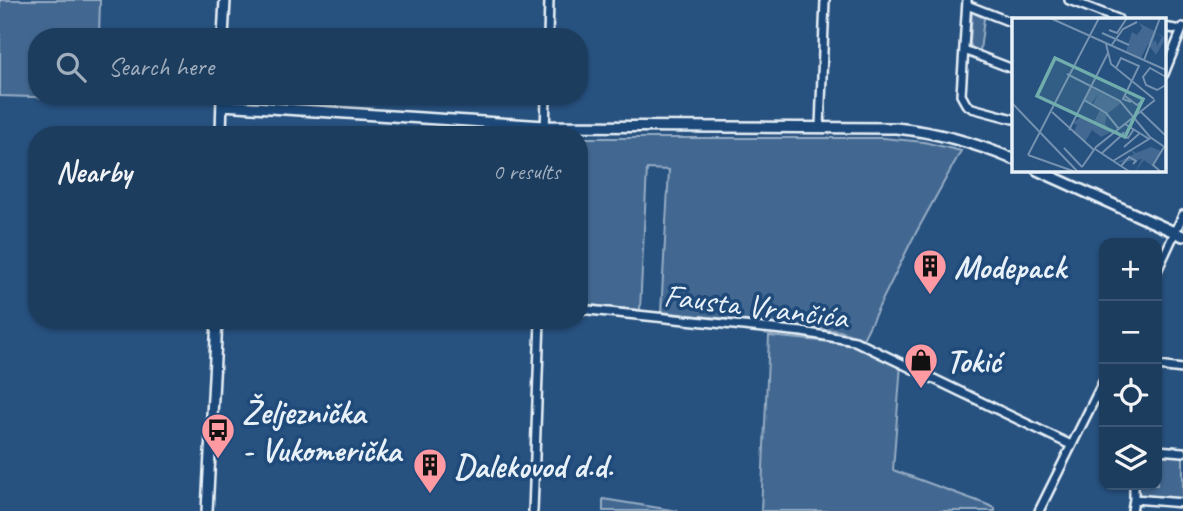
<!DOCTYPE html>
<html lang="en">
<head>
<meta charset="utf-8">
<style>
  :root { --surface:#1d3d5f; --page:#2a4868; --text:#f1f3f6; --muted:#a0aebd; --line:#3b5674 }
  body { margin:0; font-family:Caveat,sans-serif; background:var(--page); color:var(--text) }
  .controls { position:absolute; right:21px; bottom:21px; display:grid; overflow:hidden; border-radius:14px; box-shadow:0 2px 5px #0004 }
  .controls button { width:63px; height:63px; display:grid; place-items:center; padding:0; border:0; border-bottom:2px solid var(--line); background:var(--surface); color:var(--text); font:35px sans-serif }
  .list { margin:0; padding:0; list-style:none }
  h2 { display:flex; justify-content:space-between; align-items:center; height:91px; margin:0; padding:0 28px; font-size:30px }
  h2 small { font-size:23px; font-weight:400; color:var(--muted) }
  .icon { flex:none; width:38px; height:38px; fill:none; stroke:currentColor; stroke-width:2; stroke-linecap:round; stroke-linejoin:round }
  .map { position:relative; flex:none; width:1183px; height:511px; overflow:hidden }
  .search { position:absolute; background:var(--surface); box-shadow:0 2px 5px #0004; left:28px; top:28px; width:560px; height:77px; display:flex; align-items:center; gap:18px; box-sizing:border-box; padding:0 24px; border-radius:28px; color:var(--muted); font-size:26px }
  .panel { position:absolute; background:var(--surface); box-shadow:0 2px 5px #0004; left:28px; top:126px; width:560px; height:203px; border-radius:28px }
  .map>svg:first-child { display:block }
  .green { fill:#436891; stroke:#96acc4; stroke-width:2 }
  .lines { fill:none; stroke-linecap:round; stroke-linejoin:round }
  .minor-casing { stroke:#e8f1f8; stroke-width:12 }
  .major-casing { stroke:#e8f1f8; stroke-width:14 }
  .minor { stroke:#1f4a7a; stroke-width:7 }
  .major { stroke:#1f4a7a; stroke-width:9 }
  .labels { text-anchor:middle; stroke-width:7; stroke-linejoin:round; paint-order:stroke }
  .poi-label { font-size:33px; font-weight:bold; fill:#e8f1f8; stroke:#1f4a7a; text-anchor:start }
  .street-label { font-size:33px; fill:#e8f1f8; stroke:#1f4a7a }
  .inset-road { fill:none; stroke:#7491af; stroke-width:2 }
  .view { fill:#71adac; fill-opacity:0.15; stroke:#71adac; stroke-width:3.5 }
  .inset-edge { fill:none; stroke:#e8f1f8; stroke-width:3.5 }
</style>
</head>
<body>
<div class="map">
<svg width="1183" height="511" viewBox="0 0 1183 511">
  <rect width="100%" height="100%" fill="#27517f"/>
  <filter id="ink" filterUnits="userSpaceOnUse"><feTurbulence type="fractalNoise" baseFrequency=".0143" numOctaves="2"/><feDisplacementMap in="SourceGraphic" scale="14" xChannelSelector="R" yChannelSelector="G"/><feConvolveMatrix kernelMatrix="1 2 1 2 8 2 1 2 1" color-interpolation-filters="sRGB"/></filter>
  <g filter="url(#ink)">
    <!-- green -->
    <path class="green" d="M 0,0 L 100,0 L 99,37 L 37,37 L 37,96 L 99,96 L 99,99 L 0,96 Z
      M 972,12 L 984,18 L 980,51 L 972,48 L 970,43 Z
      M 579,138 L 883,138 L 924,142 L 961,151 L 912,240 L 863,339 L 840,331 L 661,312 L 669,170 L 647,169 L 640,310 L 579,304 Z
      M 769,336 L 851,344 L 901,364 L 893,470 L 983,503 L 995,508 L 995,511 L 761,511 Z
      M 1157,453 L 1183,456 L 1183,500 L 1140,496 L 1137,492 L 1137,485 L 1157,485 Z
      M 603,499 L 678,511 L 603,511 Z"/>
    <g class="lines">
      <!-- minor casing -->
      <g class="minor-casing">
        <path id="minor" d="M 967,0 L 961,95 L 966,104 L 972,108 L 1013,119
          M 1069,0 L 1118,19
          M 967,5 L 1013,23
          M 1164,27 L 1181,30
          M 548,37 L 549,0
          M 964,50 L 1013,69
          M 1164,74 L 1183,27
          M 820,127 L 825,0
          M 545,135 L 546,96
          M 1157,271 L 1183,215
          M 579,309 L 802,332 L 855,341 L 1071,445
          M 1157,366 L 1183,369
          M 1157,450 L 1183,452
          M 1134,485 L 1134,499 L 1183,503
          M 533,511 L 540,320
          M 1039,511 L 1104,380
          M 1132,511 L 1134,499"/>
      </g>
      <!-- major casing -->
      <g class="major-casing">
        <path id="major" d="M 223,37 L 225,0
          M 222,105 L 545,126 L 896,128 C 937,132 975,143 1013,159
          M 221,135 L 222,96
          M 1037,170 L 1183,236
          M 207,511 L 217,320"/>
      </g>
      <!-- minor -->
      <use href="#minor" class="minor"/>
      <!-- major -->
      <use href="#major" class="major"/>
    </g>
  </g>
  <!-- icons -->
  <defs>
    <g id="building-pin" transform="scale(1.75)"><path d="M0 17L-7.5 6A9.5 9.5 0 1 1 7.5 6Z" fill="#ff9aa2" stroke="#1f4a7a"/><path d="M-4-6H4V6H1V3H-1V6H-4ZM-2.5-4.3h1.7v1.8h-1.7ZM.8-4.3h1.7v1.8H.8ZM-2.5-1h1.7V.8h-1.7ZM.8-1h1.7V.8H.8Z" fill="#111"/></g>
    <g id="shop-pin" transform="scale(1.75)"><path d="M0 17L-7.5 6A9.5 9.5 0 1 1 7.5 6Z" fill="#ff9aa2" stroke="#1f4a7a"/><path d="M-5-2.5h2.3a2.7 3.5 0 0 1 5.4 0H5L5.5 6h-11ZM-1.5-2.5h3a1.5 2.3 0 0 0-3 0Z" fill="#111"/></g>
    <g id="bus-pin" transform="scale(1.75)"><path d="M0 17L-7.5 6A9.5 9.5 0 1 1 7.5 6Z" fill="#ff9aa2" stroke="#1f4a7a"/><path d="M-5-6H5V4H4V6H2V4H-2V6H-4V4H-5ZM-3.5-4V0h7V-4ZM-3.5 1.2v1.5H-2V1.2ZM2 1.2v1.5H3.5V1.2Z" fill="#111"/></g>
  </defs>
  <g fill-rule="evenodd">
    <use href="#building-pin" x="930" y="266"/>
    <use href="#shop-pin" x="921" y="360"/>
    <use href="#bus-pin" x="218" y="430"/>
    <use href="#building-pin" x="430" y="465"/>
  </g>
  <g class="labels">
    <!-- poi labels -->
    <g class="poi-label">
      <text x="954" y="278">Modepack</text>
      <text x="946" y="372">Tokić</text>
      <text x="242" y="423">Željeznička<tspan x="242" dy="38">- Vukomerička</tspan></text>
      <text x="454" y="477">Dalekovod d.d.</text>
    </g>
    <!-- street labels -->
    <g class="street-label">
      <text transform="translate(756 305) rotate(7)" y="12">Fausta Vrančića</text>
    </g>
  </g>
  <!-- overview -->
  <g transform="translate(1012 18)">
    <rect width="154" height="154" fill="#27517f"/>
    <path d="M 127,5 L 144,14 L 141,25 L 144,22 L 145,28 L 150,19 L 145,15 L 154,20 L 144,37 L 136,26 L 129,40 L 114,33 L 120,14 L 125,17 L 130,10 ZM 79,70 L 109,85 L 95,96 L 93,106 L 99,114 L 89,119 L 80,112 L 73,124 L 61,115 L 65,107 L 61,105 L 70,98 L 81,106 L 88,92 L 81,87 L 86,76 L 79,86 L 73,82 ZM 139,129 L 149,133 L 140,148 L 132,142 L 123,154 L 130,141 L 104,145 L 122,136 L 116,130 L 124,135 Z" fill="#436891"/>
    <path class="inset-road" d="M 38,0 L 154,52M 97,12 L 105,15 L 115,0M 90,15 L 117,27M 94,26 L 99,46 L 142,81M 99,28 L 111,11 L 125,4M 132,42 L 148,0M 104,50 L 109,40 L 127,48 L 111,81 L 119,84M 55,56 L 108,83 L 138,119 L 154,130M 154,59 L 138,50 L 131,59 L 134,67 L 145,72 L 154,67M 113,78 L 125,87 L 132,82M 72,82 L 94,95 L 107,111M 0,85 L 66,154M 128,93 L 154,118M 40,94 L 82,132M 57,112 L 96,35M 112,114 L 110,117 L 116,120 L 122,111M 112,129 L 128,115M 52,130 L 70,149M 83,131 L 118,154M 90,135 L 110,117M 16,137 L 61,153M 16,137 L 87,0M 101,143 L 137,121 L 113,106M 109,148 L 117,139 L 124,143 L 121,146M 70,149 L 84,129 L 143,82M 149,154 L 141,147 L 152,129"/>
    <path class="view" d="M 43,40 L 131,81 L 113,119 L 25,78 Z"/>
    <rect width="154" height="154" class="inset-edge"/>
  </g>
</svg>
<div class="controls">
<button>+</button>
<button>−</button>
<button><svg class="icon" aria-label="locate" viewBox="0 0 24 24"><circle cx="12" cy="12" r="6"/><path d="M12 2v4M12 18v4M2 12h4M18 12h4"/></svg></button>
<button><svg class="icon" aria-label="layers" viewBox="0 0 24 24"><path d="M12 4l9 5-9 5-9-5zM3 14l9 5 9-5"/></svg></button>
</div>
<div class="search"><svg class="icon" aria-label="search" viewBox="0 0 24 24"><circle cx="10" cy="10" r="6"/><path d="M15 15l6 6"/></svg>Search here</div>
<section class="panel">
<h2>Nearby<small>0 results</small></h2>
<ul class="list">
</ul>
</section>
</div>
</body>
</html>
